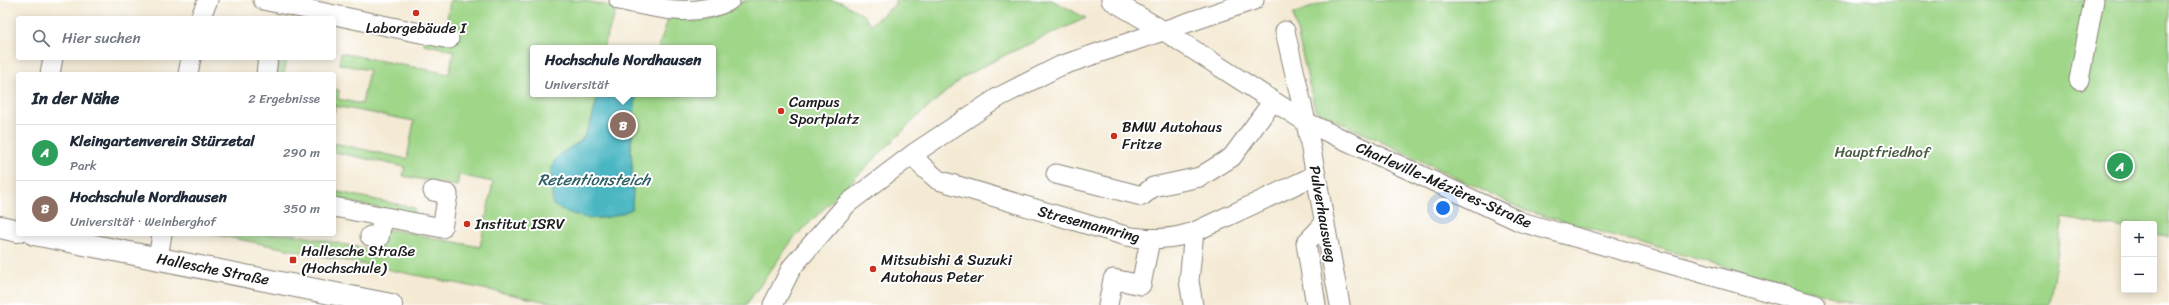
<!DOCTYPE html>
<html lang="de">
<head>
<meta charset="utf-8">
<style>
  :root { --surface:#fff; --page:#f2f2f3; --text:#1f2937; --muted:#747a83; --line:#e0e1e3; --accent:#db2777 }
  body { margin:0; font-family:Sriracha,sans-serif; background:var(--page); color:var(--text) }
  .controls { position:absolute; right:12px; bottom:12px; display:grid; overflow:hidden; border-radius:4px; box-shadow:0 2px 10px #0003 }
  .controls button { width:36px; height:36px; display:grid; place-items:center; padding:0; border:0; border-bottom:1px solid var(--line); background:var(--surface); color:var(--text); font:20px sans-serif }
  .you { position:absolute; left:1443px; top:208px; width:14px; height:14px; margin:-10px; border:3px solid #fff; border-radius:50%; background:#1a73e8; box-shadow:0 0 0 6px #1a73e833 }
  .badge { display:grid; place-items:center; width:26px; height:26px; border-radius:50%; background:var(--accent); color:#fff; font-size:13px; font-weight:700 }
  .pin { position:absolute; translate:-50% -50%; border:2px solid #fff; box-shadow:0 1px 4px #0006 }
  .popup { position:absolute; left:530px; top:45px; width:186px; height:52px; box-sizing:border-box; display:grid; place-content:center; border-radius:4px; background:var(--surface); filter:drop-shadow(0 1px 3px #0005); font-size:13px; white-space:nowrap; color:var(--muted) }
  .popup b { font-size:15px; color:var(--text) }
  .popup::after { content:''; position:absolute; left:50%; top:100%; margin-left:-8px; border:8px solid transparent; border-top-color:var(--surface) }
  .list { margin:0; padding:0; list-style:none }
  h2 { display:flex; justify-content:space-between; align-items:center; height:52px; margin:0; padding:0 16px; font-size:17px }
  h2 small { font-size:13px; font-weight:400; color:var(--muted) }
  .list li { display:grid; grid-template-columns:26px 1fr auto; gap:12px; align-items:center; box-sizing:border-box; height:56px; padding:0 16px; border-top:1px solid var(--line) }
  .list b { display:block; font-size:15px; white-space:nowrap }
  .list p { margin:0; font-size:13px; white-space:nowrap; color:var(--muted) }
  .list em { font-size:13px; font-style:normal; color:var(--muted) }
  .icon { flex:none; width:22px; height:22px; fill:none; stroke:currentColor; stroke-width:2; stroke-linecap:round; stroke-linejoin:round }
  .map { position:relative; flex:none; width:2169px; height:305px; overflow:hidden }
  .search { position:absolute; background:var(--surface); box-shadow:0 2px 10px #0003; left:16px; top:16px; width:320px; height:44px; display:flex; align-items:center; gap:10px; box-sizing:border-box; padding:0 14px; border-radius:4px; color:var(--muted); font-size:15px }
  .panel { position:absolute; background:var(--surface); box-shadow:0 2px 10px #0003; left:16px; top:72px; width:320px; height:164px; border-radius:4px }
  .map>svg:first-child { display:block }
  .green { fill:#9fd688; stroke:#5e7952 }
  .water { fill:#48b6c2; stroke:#32696f }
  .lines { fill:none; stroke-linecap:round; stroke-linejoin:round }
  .minor-casing { stroke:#888378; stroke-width:21 }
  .major-casing { stroke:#888378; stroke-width:24 }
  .minor { stroke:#fff; stroke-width:19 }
  .major { stroke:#fff; stroke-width:22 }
  .poi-dot { fill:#c8321e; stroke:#fff; stroke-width:1.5 }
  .labels { text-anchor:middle; stroke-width:4; stroke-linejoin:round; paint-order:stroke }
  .poi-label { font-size:15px; fill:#1c1c1c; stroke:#fff; text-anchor:start }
  .park-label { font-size:15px; fill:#4a5d42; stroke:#fff }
  .street-label { font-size:15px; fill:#1c1c1c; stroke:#fff }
  .water-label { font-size:16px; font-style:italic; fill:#306167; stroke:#fff }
</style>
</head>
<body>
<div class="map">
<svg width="2169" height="305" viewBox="0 0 2169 305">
  <rect width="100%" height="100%" fill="#fff"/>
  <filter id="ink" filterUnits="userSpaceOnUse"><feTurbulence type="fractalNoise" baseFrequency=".025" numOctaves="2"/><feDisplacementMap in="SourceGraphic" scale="8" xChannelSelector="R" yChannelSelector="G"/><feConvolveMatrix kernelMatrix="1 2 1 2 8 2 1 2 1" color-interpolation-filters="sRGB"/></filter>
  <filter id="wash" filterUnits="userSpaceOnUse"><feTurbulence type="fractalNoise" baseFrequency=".012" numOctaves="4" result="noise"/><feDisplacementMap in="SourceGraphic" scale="16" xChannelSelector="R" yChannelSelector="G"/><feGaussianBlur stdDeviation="0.9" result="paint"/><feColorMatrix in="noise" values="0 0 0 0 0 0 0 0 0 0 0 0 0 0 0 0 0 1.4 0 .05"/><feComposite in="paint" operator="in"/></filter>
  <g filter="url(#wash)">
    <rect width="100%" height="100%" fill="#f4ead4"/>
    <!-- green -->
    <path class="green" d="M 450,0 L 582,0 L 617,8 L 603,48 L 533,48 L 533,94 L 598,94 L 593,117 L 582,140 L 560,154 L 633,192 L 631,146 L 636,94 L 713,94 L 713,48 L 658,48 L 669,17 L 719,14 L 746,0 L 827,0 L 841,2 L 862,14 L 871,24 L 895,5 L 895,0 L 1052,0 L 1086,18 L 1007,54 L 963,77 L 917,117 L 793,239 L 746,305 L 563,305 L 213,234 L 292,234 L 367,249 L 369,241 L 388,229 L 480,247 L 493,182 L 459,175 L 457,186 L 403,176 L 405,167 L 334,152 L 334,143 L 407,159 L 414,121 L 335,106 L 334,112 L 334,89 L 339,90 L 338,99 L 362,104 L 369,70 L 339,64 L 341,53 L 449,74 L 454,51 L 424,44 L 428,22 L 446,26 Z
      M 1331,0 L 2169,0 L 2169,237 L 2154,235 L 2154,224 L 2124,224 L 2124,229 L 2063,218 L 2049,305 L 1862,305 L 1526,211 L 1315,110 L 1293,14 Z
      M 279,58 L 287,58 L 284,74 L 275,74 Z
      M 334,191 L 415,208 L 414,215 L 334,199 Z"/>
    <!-- water -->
    <path class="water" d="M 598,94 L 636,94 L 631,146 L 633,192 L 632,209 C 603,223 581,221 553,205 C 551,185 545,163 565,151 C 570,147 579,144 583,138 C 592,125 594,109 598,94 Z"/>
  </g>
  <g filter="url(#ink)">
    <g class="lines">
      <!-- minor casing -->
      <g class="minor-casing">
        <path id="minor" d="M 263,0 L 449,39
          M 619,0 C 655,8 696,19 730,0
          M 1111,0 L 1164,31 L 1306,122 L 1521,222 L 1816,305
          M 200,18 L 208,0
          M 1285,31 L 1306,122 L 1340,305
          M 50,74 L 53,58
          M 188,74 L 191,58
          M 266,74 L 268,58
          M 2079,80 L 2094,0
          M 913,154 L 922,166 L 938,180 L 1126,236 C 1150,240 1170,240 1194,232 L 1316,175
          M 1056,174 L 1142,196 L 1153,187 L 1200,177 L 1232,157 L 1273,101
          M 334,207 L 442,228 L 448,194 L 433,191
          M 370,236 L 379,238 L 383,217
          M 158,258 L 162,234
          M 773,305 L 792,267 L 847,204 L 913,154 L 999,97 L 1060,66 L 1254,0
          M 1108,305 L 1113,279 L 1141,285 L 1150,240
          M 1193,305 L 1189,281 L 1194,232
          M 1316,305 L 1306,243 L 1325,223"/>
      </g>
      <!-- major casing -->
      <g class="major-casing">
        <path id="major" d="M 0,227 L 18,231
          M 34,234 L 391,305"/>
      </g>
      <!-- minor -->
      <use href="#minor" class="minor"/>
      <!-- major -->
      <use href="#major" class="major"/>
    </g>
  </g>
  <!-- markers -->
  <g class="poi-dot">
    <circle cx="416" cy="13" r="4"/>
    <circle cx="781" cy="111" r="4"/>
    <circle cx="1114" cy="136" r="4"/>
    <circle cx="467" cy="224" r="4"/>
    <rect x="289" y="256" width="8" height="8" rx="2"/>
    <circle cx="873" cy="269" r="4"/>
  </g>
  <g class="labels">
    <!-- poi labels -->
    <g class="poi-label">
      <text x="416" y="33" text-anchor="middle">Laborgebäude I</text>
      <text x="789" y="107">Campus<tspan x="789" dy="17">Sportplatz</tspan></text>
      <text x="1122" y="132">BMW Autohaus<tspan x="1122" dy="17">Fritze</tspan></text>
      <text x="475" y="229">Institut ISRV</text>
      <text x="301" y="256">Hallesche Straße<tspan x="301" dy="17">(Hochschule)</tspan></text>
      <text x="881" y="265">Mitsubishi &amp; Suzuki<tspan x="881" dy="17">Autohaus Peter</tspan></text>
    </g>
    <!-- park labels -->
    <g class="park-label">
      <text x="1882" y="157">Hauptfriedhof</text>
    </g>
    <!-- street labels -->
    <g class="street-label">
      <text transform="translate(1444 185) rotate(24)" y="5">Charleville-Mézières-Straße</text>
      <text transform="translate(1323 214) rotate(80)" y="5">Pulverhausweg</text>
      <text transform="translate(1089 224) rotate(15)" y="5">Stresemannring</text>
      <text transform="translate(213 269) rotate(11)" y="5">Hallesche Straße</text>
    </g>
    <!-- water labels -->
    <g class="water-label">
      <text x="594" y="185">Retentionsteich</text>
    </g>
  </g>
</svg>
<div class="controls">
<button>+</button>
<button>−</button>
</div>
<div class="you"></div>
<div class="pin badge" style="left:2120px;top:166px;background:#2e9e5b">A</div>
<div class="pin badge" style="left:623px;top:125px;background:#8d6e63">B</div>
<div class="popup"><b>Hochschule Nordhausen</b>Universität</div>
<div class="search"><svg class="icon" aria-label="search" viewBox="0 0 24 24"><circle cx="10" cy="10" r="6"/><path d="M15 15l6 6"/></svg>Hier suchen</div>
<section class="panel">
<h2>In der Nähe<small>2 Ergebnisse</small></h2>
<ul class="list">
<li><span class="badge" style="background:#2e9e5b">A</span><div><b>Kleingartenverein Stürzetal</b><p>Park</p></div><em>290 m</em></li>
<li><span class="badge" style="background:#8d6e63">B</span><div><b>Hochschule Nordhausen</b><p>Universität · Weinberghof</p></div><em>350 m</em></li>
</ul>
</section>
</div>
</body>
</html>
